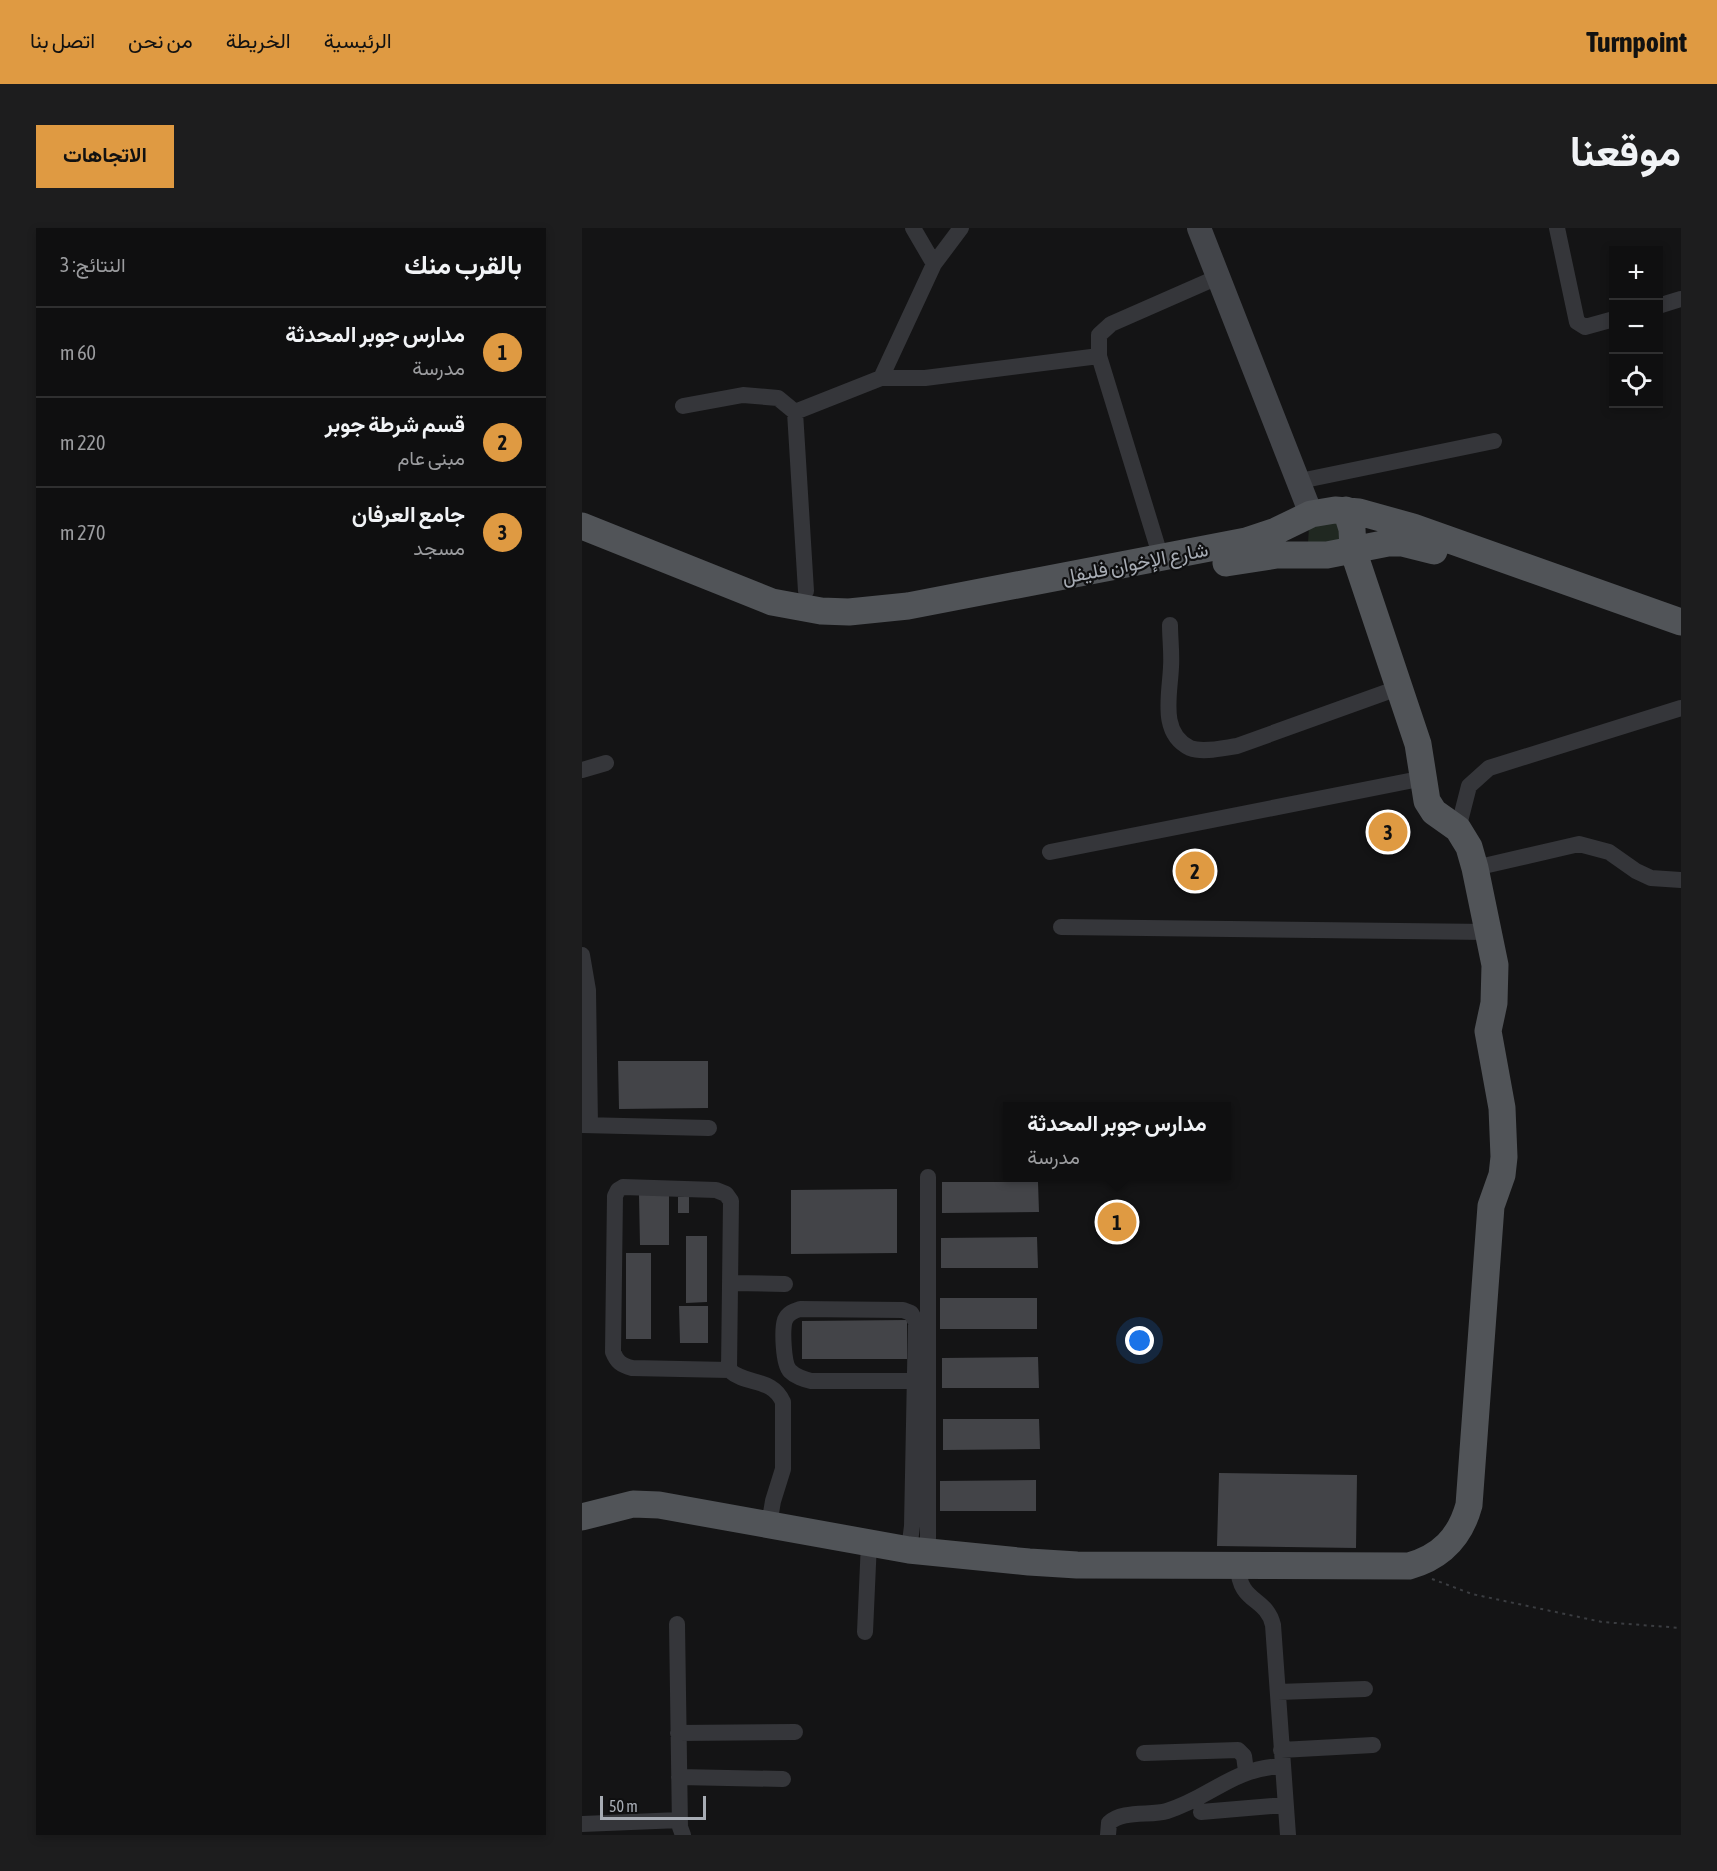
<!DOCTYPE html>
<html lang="ar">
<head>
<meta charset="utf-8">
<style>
  :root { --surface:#0f0f10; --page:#1d1d1e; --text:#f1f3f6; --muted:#9b9c9f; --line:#2f2f30; --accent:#df9a42 }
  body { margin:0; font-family:"Asap Condensed",Vazirmatn,sans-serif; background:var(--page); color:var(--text); direction:rtl }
  .controls { position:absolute; right:18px; top:18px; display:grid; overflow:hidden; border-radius:0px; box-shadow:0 3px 9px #0003 }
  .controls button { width:54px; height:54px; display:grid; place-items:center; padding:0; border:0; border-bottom:2px solid var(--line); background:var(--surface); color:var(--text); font:30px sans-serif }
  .scale { position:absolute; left:18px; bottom:15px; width:106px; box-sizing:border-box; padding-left:6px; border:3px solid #a7acb4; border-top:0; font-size:16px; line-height:21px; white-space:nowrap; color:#a7acb4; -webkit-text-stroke:4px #0f0f10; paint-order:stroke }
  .you { position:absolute; left:558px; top:1113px; width:21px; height:21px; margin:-15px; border:4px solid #fff; border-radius:50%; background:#1a73e8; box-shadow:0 0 0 9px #1a73e833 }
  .badge { display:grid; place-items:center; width:39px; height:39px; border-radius:50%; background:var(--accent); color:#111; font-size:20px; font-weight:700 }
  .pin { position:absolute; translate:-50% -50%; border:3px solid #fff; box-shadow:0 2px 6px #0006 }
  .popup { position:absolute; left:421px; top:874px; width:228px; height:78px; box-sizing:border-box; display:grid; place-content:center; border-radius:0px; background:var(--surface); filter:drop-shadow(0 2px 4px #0005); font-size:20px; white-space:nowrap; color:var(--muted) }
  .popup b { font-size:22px; color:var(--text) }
  .popup::after { content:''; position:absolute; left:50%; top:100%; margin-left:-12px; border:12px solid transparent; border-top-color:var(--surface) }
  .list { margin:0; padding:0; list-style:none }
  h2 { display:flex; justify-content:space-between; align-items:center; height:78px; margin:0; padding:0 24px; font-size:26px }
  h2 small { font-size:20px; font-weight:400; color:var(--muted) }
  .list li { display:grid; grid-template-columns:39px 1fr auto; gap:18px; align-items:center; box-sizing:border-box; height:90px; padding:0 24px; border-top:2px solid var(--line) }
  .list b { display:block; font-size:22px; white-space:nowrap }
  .list p { margin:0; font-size:20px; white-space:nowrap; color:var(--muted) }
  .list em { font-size:20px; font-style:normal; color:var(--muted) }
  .icon { flex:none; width:33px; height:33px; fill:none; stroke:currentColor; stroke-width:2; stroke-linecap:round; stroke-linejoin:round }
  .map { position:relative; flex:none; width:1099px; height:1607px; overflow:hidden; direction:ltr; border-radius:0px }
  header { display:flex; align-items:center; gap:36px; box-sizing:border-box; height:84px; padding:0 30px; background:var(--accent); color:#111 }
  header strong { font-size:28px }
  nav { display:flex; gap:33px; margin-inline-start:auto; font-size:21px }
  .intro { display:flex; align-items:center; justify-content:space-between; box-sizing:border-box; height:144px; padding:0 36px }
  h1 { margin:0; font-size:42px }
  .button { padding:15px 27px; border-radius:0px; background:var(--accent); color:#111; font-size:21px; font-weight:700 }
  main { display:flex; gap:36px; padding:0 36px }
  aside { flex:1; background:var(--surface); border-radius:0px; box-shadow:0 3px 9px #0003 }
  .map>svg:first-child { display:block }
  .green { fill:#202821 }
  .building { fill:#434448 }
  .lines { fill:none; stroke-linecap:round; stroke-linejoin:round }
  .path { stroke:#3b3d41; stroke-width:2; stroke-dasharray:3 4.5; stroke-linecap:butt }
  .street { stroke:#35363a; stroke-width:16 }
  .secondary { stroke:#43454a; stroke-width:24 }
  .primary { stroke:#515458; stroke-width:27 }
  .labels { text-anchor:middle; stroke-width:4.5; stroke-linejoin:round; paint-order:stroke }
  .street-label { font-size:20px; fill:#a7acb4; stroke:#0f0f10 }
</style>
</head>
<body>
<header>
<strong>Turnpoint</strong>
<nav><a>الرئيسية</a><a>الخريطة</a><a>من نحن</a><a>اتصل بنا</a></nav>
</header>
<div class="intro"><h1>موقعنا</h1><a class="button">الاتجاهات</a></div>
<main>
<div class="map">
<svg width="1099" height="1607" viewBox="0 0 1099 1607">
  <rect width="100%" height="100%" fill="#141415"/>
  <!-- green -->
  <path class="green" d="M 753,294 L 757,298 L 759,314 L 726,315 L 727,299 Z"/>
  <!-- building -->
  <path class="building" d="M 36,833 L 126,833 L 126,880 L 37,881 Z
    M 360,954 L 456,954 L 457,984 L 360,985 Z
    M 315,961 L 315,1025 L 209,1026 L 209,962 Z
    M 57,967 L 87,967 L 87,1017 L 58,1017 Z
    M 96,969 L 107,969 L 107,985 L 96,985 Z
    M 104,1008 L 125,1008 L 125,1074 L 104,1075 Z
    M 455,1009 L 456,1040 L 359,1040 L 359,1010 Z
    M 44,1025 L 69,1025 L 69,1111 L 44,1111 Z
    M 358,1070 L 455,1070 L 455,1101 L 358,1101 Z
    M 97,1078 L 126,1078 L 126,1115 L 98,1115 Z
    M 325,1092 L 325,1131 L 220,1131 L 220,1093 Z
    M 456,1129 L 457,1160 L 360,1160 L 360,1130 Z
    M 361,1191 L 457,1191 L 458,1221 L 361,1222 Z
    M 637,1245 L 775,1247 L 774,1320 L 635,1318 Z
    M 454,1252 L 454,1283 L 358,1283 L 358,1253 Z"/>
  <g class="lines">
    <!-- path -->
    <path class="path" d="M 850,1351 L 890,1366 L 1020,1394 L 1099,1400"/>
    <!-- street -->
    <path class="street" d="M 331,0 L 352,36
      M 975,0 L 995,94 L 1003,99 L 1032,91
      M 1076,78 L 1099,71
      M 299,150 L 343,150 L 517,128
      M 101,178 L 161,167 L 196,170 L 213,184
      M 718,253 L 912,213
      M 579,330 L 517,128 L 517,107 L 529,96 L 636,49
      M 224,363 L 213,184 L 299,150 L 352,36 L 379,0
      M 588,397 C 588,411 590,425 589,439 C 588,466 577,505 608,520 C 621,525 641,520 655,518 L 816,460
      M 0,542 L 24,535
      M 876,601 L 887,558 L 907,540 L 1099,480
      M 468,624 L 842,550
      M 893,640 L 997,616 L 1027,624 L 1054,643 L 1069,650 L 1099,652
      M 479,699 L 906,704
      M 0,727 L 6,762 L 8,897
      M 0,897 L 127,900
      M 346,949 L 346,1324
      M 149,1055 L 203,1056
      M 147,1142 L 149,973 L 144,966 L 134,962 L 41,959 L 36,962 L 33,968 L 31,1124 C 35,1134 39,1137 50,1140 L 147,1142 C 165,1158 190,1149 201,1174 L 201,1241 L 191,1273 L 187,1297
      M 327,1322 L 330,1298 L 334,1094 L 329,1085 L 321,1082 L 218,1081 C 212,1083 206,1085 203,1092 C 200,1101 201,1136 208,1143 C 214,1149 221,1151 229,1153 L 331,1153
      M 656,1338 C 657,1376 684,1368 691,1397 L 706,1607
      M 95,1396 L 98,1599 L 101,1607
      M 283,1404 L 287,1314
      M 696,1464 L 783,1461
      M 96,1505 L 213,1504
      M 699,1522 L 791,1517
      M 562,1525 L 656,1522 L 662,1528 L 664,1543
      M 97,1549 L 201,1551
      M 619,1584 L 703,1577
      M 0,1596 L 98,1592
      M 526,1607 L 527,1595 C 540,1582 569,1588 585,1583 C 630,1569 648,1541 700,1538"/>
    <!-- secondary -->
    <path class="secondary" d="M 617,0 L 729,286"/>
    <!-- primary -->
    <path class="primary" d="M 0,298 L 190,374 L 239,383 L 267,384 L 326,378 L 664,313 L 694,303 L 729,286 L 753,282 L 777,284 L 831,299 L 1099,394
      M 644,335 L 695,327 L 745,327 L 806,315 L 820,315 L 852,323
      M 0,1289 L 51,1276 L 77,1277 L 327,1322 L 447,1334 L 495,1337 L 827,1338 C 859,1329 878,1310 887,1277 L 909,978 L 920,947 L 922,929 L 920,880 L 906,803 L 912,775 L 913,737 L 893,640 L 887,619 L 876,601 L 852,584 L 845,573 L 836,516 L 771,322 L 770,301 L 764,282"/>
  </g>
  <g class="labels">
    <!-- street labels -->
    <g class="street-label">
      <text transform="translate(553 335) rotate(-11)" y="7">شارع الإخوان فليفل</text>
    </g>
  </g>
</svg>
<div class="controls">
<button>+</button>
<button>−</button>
<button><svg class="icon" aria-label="locate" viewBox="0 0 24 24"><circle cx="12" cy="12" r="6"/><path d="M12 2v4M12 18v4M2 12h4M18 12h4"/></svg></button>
</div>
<div class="scale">50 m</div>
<div class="you"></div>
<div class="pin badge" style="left:535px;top:994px">1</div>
<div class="popup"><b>مدارس جوبر المحدثة</b>مدرسة</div>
<div class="pin badge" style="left:613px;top:643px">2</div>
<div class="pin badge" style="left:806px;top:604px">3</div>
</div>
<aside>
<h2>بالقرب منك<small>النتائج: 3</small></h2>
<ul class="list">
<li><span class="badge">1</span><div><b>مدارس جوبر المحدثة</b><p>مدرسة</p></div><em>60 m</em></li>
<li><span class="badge">2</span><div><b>قسم شرطة جوبر</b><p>مبنى عام</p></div><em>220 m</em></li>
<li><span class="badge">3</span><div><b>جامع العرفان</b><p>مسجد</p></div><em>270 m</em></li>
</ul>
</aside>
</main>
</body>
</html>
